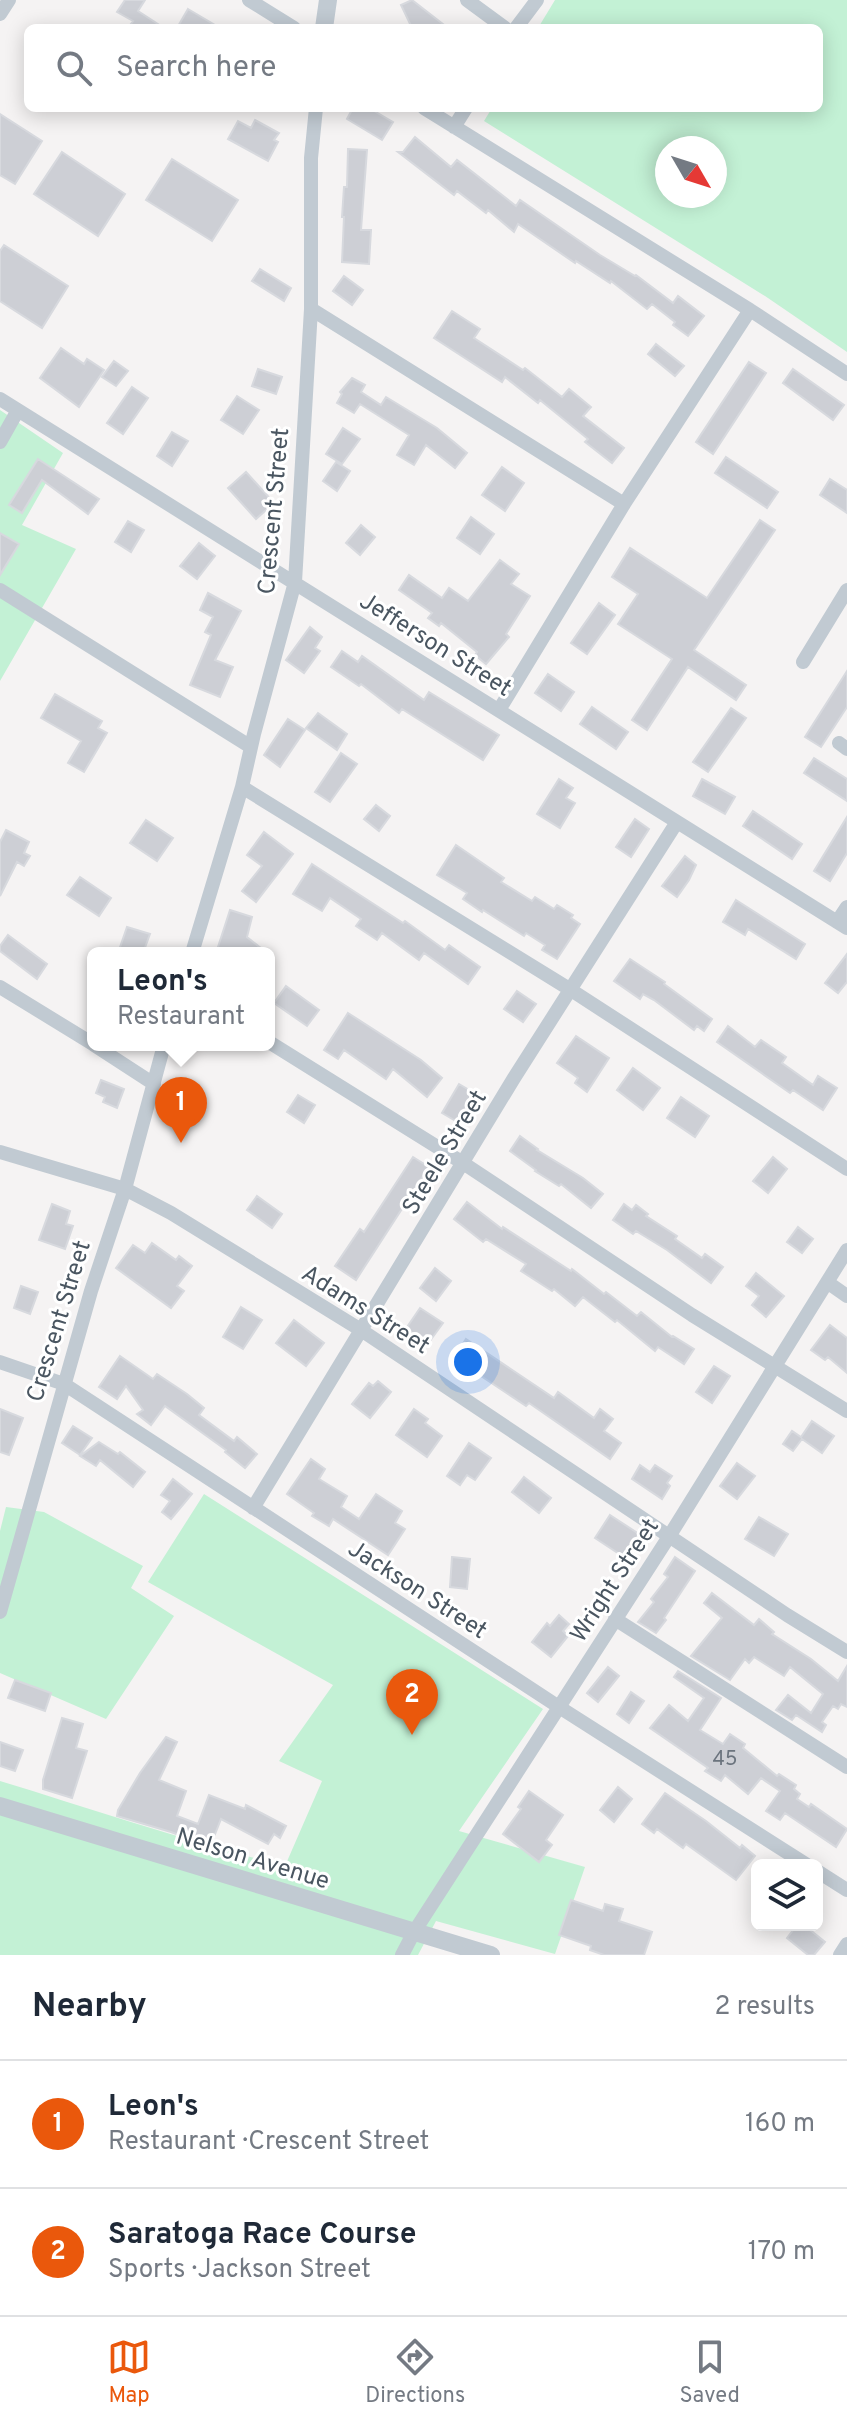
<!DOCTYPE html>
<html lang="en">
<head>
<meta charset="utf-8">
<style>
  :root { --surface:#fff; --page:#f6f6f7; --text:#1f2937; --muted:#747a83; --line:#e0e1e3; --accent:#ea580c }
  body { margin:0; font-family:Overpass,sans-serif; background:var(--page); color:var(--text) }
  .controls { position:absolute; right:24px; bottom:24px; display:grid; overflow:hidden; border-radius:12px; box-shadow:0 4px 20px #0003 }
  .controls button { width:72px; height:72px; display:grid; place-items:center; padding:0; border:0; border-bottom:2px solid var(--line); background:var(--surface); color:var(--text); font:40px sans-serif }
  .compass { position:absolute; left:655px; top:136px; width:72px; height:72px; border-radius:50%; background:var(--surface); box-shadow:0 4px 20px #0003; rotate:129deg }
  .you { position:absolute; left:468px; top:1362px; width:28px; height:28px; margin:-20px; border:6px solid #fff; border-radius:50%; background:#1a73e8; box-shadow:0 0 0 12px #1a73e833 }
  .badge { display:grid; place-items:center; width:52px; height:52px; border-radius:50%; background:var(--accent); color:#fff; font-size:26px; font-weight:700 }
  .pin { position:absolute; translate:-50% -66px; filter:drop-shadow(0 2px 4px #0008) }
  .pin::after { content:''; position:absolute; top:42px; width:28px; height:24px; background:inherit; clip-path:polygon(0 0,100% 0,50% 100%) }
  .popup { position:absolute; left:87px; top:947px; width:188px; height:104px; box-sizing:border-box; display:grid; place-content:center; border-radius:12px; background:var(--surface); filter:drop-shadow(0 2px 6px #0005); font-size:26px; white-space:nowrap; color:var(--muted) }
  .popup b { font-size:30px; color:var(--text) }
  .popup::after { content:''; position:absolute; left:50%; top:100%; margin-left:-16px; border:16px solid transparent; border-top-color:var(--surface) }
  .list { margin:0; padding:0; list-style:none }
  h2 { display:flex; justify-content:space-between; align-items:center; height:104px; margin:0; padding:0 32px; font-size:34px }
  h2 small { font-size:26px; font-weight:400; color:var(--muted) }
  .list li { display:grid; grid-template-columns:52px 1fr auto; gap:24px; align-items:center; box-sizing:border-box; height:128px; padding:0 32px; border-top:2px solid var(--line) }
  .list b { display:block; font-size:30px; white-space:nowrap }
  .list p { margin:0; font-size:26px; white-space:nowrap; color:var(--muted) }
  .list em { font-size:26px; font-style:normal; color:var(--muted) }
  .icon { flex:none; width:44px; height:44px; fill:none; stroke:currentColor; stroke-width:2; stroke-linecap:round; stroke-linejoin:round }
  .map { position:relative; flex:none; width:847px; height:1955px; overflow:hidden }
  .search { position:absolute; background:var(--surface); box-shadow:0 4px 20px #0003; left:24px; right:24px; top:24px; height:88px; display:flex; align-items:center; gap:20px; box-sizing:border-box; padding:0 28px; border-radius:12px; color:var(--muted); font-size:30px }
  .sheet { height:360px; background:var(--surface) }
  nav { display:flex; justify-content:space-around; align-items:center; box-sizing:border-box; height:112px; border-top:2px solid var(--line); background:var(--surface); font-size:22px; color:var(--muted) }
  nav a { display:grid; justify-items:center; gap:4px }
  nav .on { color:var(--accent) }
  .map>svg:first-child { display:block }
  .green { fill:#c3f1d5; fill-rule:evenodd }
  .building { fill:#cdcfd5; stroke:#d7d9de; stroke-width:2 }
  .lines { fill:none; stroke-linecap:round; stroke-linejoin:round }
  .minor { stroke:#c1cad2; stroke-width:14 }
  .tertiary { stroke:#c1cad2; stroke-width:18 }
  .labels { text-anchor:middle; stroke-width:6; stroke-linejoin:round; paint-order:stroke }
  .number-label { font-size:20px; fill:#6b747e }
  .street-label { font-size:24px; fill:#4a5661; stroke:#fff }
</style>
</head>
<body>
<div class="map">
<svg width="847" height="1955" viewBox="0 0 847 1955">
  <rect width="100%" height="100%" fill="#f5f3f3"/>
  <!-- green -->
  <path class="green" d="M 555,0 L 847,0 L 847,352 L 765,296 L 484,121 L 492,108 L 819,108 L 819,28 L 538,28 ZM 715,148 L 715,196 L 667,196 L 667,148 Z
    M 0,410 L 63,453 L 22,525 L 76,549 L 0,681 Z
    M 204,1494 L 543,1709 L 459,1831 L 585,1867 L 555,1954 L 436,1921 L 418,1955 L 0,1955 L 0,1781 C 95,1810 189,1842 285,1866 L 322,1781 L 279,1761 L 333,1685 L 148,1582 Z
    M 6,1507 L 44,1512 L 143,1566 L 131,1588 L 174,1616 L 106,1719 L 0,1673 L 0,1531 Z"/>
  <!-- building -->
  <path class="building" d="M 125,0 L 145,0 L 138,11 L 164,28 L 128,28 L 133,21 L 117,12 Z
    M 412,0 L 448,28 L 412,28 L 401,5 Z
    M 188,9 L 220,28 L 177,28 Z
    M 353,108 L 369,108 L 393,122 L 382,140 L 347,119 Z
    M 0,114 L 42,141 L 15,184 L 0,175 Z
    M 255,120 L 279,133 L 274,140 L 278,142 L 268,161 L 228,139 L 238,121 L 251,128 Z
    M 415,137 L 451,167 L 457,160 L 516,206 L 520,200 L 600,255 L 635,276 L 636,275 L 673,303 L 678,296 L 704,316 L 688,336 L 673,325 L 675,322 L 652,304 L 647,309 L 611,281 L 610,283 L 576,261 L 575,263 L 518,224 L 514,232 L 488,210 L 486,213 L 457,191 L 454,195 L 398,152 L 403,152 Z
    M 348,149 L 367,150 L 361,230 L 371,230 L 369,264 L 342,262 L 344,217 L 342,217 L 344,187 L 347,187 Z
    M 62,152 L 125,194 L 98,236 L 34,194 Z
    M 172,159 L 238,200 L 212,241 L 146,200 Z
    M 4,245 L 68,286 L 42,328 L 0,301 L 0,251 Z
    M 260,269 L 291,288 L 284,301 L 252,281 Z
    M 344,276 L 363,290 L 352,305 L 333,291 Z
    M 452,311 L 480,329 L 474,338 L 523,370 L 525,368 L 562,397 L 569,389 L 591,407 L 583,416 L 624,448 L 612,463 L 585,442 L 588,439 L 540,400 L 538,403 L 505,377 L 502,382 L 434,338 Z
    M 656,344 L 684,366 L 675,376 L 648,354 Z
    M 61,348 L 84,364 L 87,359 L 104,370 L 79,407 L 40,378 Z
    M 114,361 L 128,371 L 116,386 L 102,377 Z
    M 749,362 L 766,373 L 713,454 L 696,442 Z
    M 258,369 L 282,377 L 276,394 L 252,386 Z
    M 793,369 L 844,405 L 833,420 L 783,383 Z
    M 352,378 L 365,385 L 361,392 L 381,405 L 386,397 L 437,428 L 467,453 L 455,468 L 426,445 L 414,465 L 397,455 L 409,435 L 360,404 L 354,413 L 337,403 L 342,394 L 340,392 Z
    M 132,387 L 148,398 L 123,434 L 107,423 Z
    M 237,396 L 259,410 L 243,434 L 221,420 Z
    M 343,428 L 360,439 L 342,464 L 326,454 Z
    M 172,432 L 188,441 L 172,466 L 157,456 Z
    M 726,457 L 778,492 L 767,508 L 715,473 Z
    M 38,459 L 99,499 L 88,514 L 42,480 L 22,513 L 9,505 Z
    M 336,462 L 350,471 L 337,491 L 323,481 Z
    M 502,467 L 524,483 L 505,511 L 482,495 Z
    M 246,472 L 274,503 L 256,519 L 228,488 Z
    M 830,479 L 847,490 L 847,513 L 820,495 Z
    M 471,517 L 494,534 L 480,554 L 457,538 Z
    M 760,520 L 775,530 L 694,650 L 746,685 L 736,700 L 688,667 L 647,730 L 632,720 L 672,659 L 618,624 L 638,594 L 612,577 L 630,548 L 707,598 Z
    M 128,521 L 144,530 L 131,552 L 115,542 Z
    M 361,525 L 375,537 L 360,555 L 346,543 Z
    M 0,533 L 19,544 L 0,575 Z
    M 199,543 L 215,556 L 197,579 L 180,566 Z
    M 500,560 L 519,574 L 511,584 L 530,596 L 506,634 L 509,637 L 486,664 L 475,655 L 477,652 L 441,623 L 439,626 L 428,618 L 432,613 L 399,590 L 409,575 L 442,598 L 449,588 L 468,601 Z
    M 208,593 L 241,611 L 215,660 L 233,667 L 220,697 L 190,685 L 211,635 L 205,632 L 213,617 L 200,610 Z
    M 599,603 L 615,615 L 587,654 L 571,643 Z
    M 310,627 L 322,637 L 315,648 L 320,651 L 304,673 L 286,660 Z
    M 342,651 L 358,662 L 362,656 L 424,700 L 429,692 L 499,735 L 483,760 L 402,709 L 399,713 L 361,684 L 359,686 L 331,667 Z
    M 847,671 L 847,707 L 821,747 L 805,737 Z
    M 548,674 L 574,692 L 561,711 L 535,693 Z
    M 55,694 L 102,721 L 98,728 L 107,733 L 84,772 L 68,763 L 81,741 L 41,718 Z
    M 592,707 L 628,732 L 616,749 L 580,724 Z
    M 731,708 L 746,718 L 708,772 L 693,762 Z
    M 318,713 L 347,734 L 337,750 L 306,728 Z
    M 288,719 L 305,730 L 280,767 L 264,755 Z
    M 341,753 L 357,764 L 330,802 L 315,792 Z
    M 814,758 L 847,779 L 847,801 L 804,773 Z
    M 559,779 L 573,788 L 566,798 L 575,803 L 560,828 L 537,814 Z
    M 702,779 L 735,797 L 725,814 L 693,796 Z
    M 376,805 L 390,816 L 379,831 L 364,819 Z
    M 753,811 L 802,844 L 792,859 L 743,826 Z
    M 847,817 L 847,853 L 830,881 L 814,871 Z
    M 635,819 L 649,829 L 631,857 L 616,847 Z
    M 146,820 L 173,838 L 157,861 L 130,843 Z
    M 6,830 L 29,842 L 24,853 L 30,856 L 24,866 L 17,862 L 0,896 L 0,842 Z
    M 264,832 L 293,854 L 256,902 L 242,891 L 262,866 L 247,855 Z
    M 456,845 L 504,878 L 501,882 L 532,901 L 535,897 L 554,909 L 557,905 L 573,915 L 571,918 L 580,924 L 557,959 L 542,950 L 545,945 L 526,933 L 524,936 L 483,910 L 482,912 L 463,899 L 467,893 L 437,875 Z
    M 685,856 L 696,865 L 689,880 L 677,897 L 662,886 Z
    M 312,864 L 403,923 L 405,921 L 445,950 L 449,945 L 480,967 L 468,984 L 424,953 L 419,960 L 382,933 L 377,940 L 356,926 L 361,919 L 330,898 L 322,911 L 293,894 Z
    M 80,877 L 111,898 L 99,916 L 67,895 Z
    M 736,900 L 805,944 L 796,959 L 748,929 L 745,935 L 723,922 Z
    M 230,910 L 252,917 L 247,937 L 267,953 L 226,953 L 217,950 Z
    M 127,927 L 150,934 L 143,953 L 118,953 Z
    M 8,935 L 47,964 L 37,979 L 0,951 L 0,946 Z
    M 847,954 L 847,982 L 838,993 L 825,983 Z
    M 630,959 L 665,982 L 664,984 L 712,1019 L 704,1031 L 697,1026 L 694,1030 L 654,1000 L 643,994 L 640,999 L 614,981 Z
    M 286,986 L 319,1010 L 307,1026 L 274,1003 Z
    M 517,991 L 536,1004 L 523,1022 L 504,1009 Z
    M 348,1013 L 421,1060 L 442,1078 L 427,1097 L 393,1069 L 386,1079 L 344,1050 L 338,1059 L 324,1050 Z
    M 728,1026 L 755,1047 L 761,1040 L 786,1057 L 782,1063 L 813,1085 L 818,1076 L 837,1088 L 823,1110 L 793,1090 L 790,1093 L 717,1042 Z
    M 576,1036 L 609,1058 L 587,1092 L 575,1083 L 578,1078 L 557,1063 Z
    M 633,1068 L 660,1088 L 643,1110 L 617,1090 Z
    M 101,1080 L 124,1089 L 117,1108 L 103,1102 L 105,1097 L 96,1093 Z
    M 459,1084 L 476,1094 L 459,1123 L 442,1113 Z
    M 298,1095 L 315,1105 L 304,1123 L 287,1112 Z
    M 681,1097 L 709,1116 L 695,1137 L 667,1118 Z
    M 520,1136 L 538,1149 L 537,1150 L 583,1178 L 603,1194 L 591,1208 L 561,1184 L 559,1186 L 535,1171 L 536,1170 L 510,1151 Z
    M 413,1157 L 429,1167 L 356,1280 L 335,1266 L 360,1229 L 364,1232 Z
    M 773,1157 L 787,1169 L 768,1193 L 753,1181 Z
    M 257,1196 L 282,1214 L 272,1228 L 247,1210 Z
    M 467,1202 L 502,1229 L 503,1227 L 571,1271 L 572,1269 L 604,1294 L 606,1292 L 637,1316 L 641,1312 L 672,1337 L 673,1336 L 694,1349 L 684,1364 L 658,1347 L 655,1351 L 617,1320 L 615,1322 L 583,1297 L 575,1306 L 554,1289 L 552,1291 L 521,1271 L 526,1264 L 486,1239 L 483,1242 L 454,1219 Z
    M 52,1204 L 70,1211 L 66,1224 L 73,1226 L 65,1249 L 39,1240 Z
    M 624,1204 L 632,1210 L 636,1205 L 648,1214 L 646,1216 L 677,1236 L 675,1239 L 702,1258 L 705,1254 L 723,1267 L 711,1283 L 667,1250 L 636,1231 L 633,1234 L 613,1220 Z
    M 798,1227 L 813,1239 L 802,1253 L 787,1242 Z
    M 152,1243 L 176,1260 L 179,1256 L 192,1266 L 177,1286 L 184,1291 L 171,1308 L 116,1268 L 133,1245 L 145,1253 Z
    M 435,1268 L 451,1281 L 436,1301 L 420,1288 Z
    M 756,1273 L 784,1296 L 766,1317 L 752,1305 L 759,1296 L 746,1286 Z
    M 21,1286 L 38,1292 L 30,1314 L 14,1308 Z
    M 241,1307 L 262,1320 L 243,1349 L 223,1337 Z
    M 420,1308 L 443,1323 L 427,1345 L 405,1330 Z
    M 294,1320 L 324,1343 L 306,1366 L 276,1343 Z
    M 830,1325 L 847,1338 L 847,1373 L 828,1357 L 825,1360 L 811,1350 Z
    M 466,1339 L 554,1398 L 558,1392 L 594,1418 L 600,1409 L 613,1419 L 604,1431 L 621,1443 L 610,1459 L 529,1403 L 526,1406 L 454,1358 Z
    M 120,1356 L 153,1379 L 157,1374 L 187,1394 L 204,1408 L 199,1415 L 234,1441 L 237,1437 L 257,1454 L 245,1468 L 225,1452 L 226,1450 L 165,1406 L 151,1425 L 137,1414 L 143,1410 L 126,1386 L 117,1399 L 99,1387 Z
    M 714,1366 L 730,1376 L 712,1403 L 696,1392 Z
    M 378,1381 L 391,1392 L 370,1418 L 352,1404 L 369,1383 L 373,1386 Z
    M 0,1409 L 23,1418 L 9,1455 L 0,1452 Z
    M 414,1409 L 428,1419 L 425,1423 L 442,1436 L 427,1457 L 396,1435 Z
    M 812,1421 L 834,1436 L 822,1453 L 802,1439 L 793,1451 L 783,1444 L 792,1431 L 801,1437 Z
    M 73,1426 L 92,1438 L 80,1455 L 62,1443 Z
    M 99,1442 L 118,1454 L 120,1452 L 145,1472 L 133,1487 L 100,1460 L 96,1466 L 80,1456 Z
    M 469,1443 L 491,1458 L 475,1480 L 467,1475 L 460,1485 L 447,1476 Z
    M 311,1459 L 325,1469 L 319,1479 L 347,1496 L 341,1507 L 359,1519 L 376,1494 L 402,1511 L 395,1523 L 405,1529 L 388,1555 L 333,1519 L 329,1526 L 312,1516 L 314,1513 L 287,1494 Z
    M 737,1463 L 755,1476 L 737,1499 L 720,1486 Z
    M 640,1465 L 650,1472 L 655,1465 L 672,1476 L 667,1483 L 670,1486 L 662,1499 L 632,1479 Z
    M 524,1477 L 551,1498 L 539,1513 L 512,1492 Z
    M 173,1479 L 192,1494 L 171,1519 L 162,1512 L 170,1501 L 161,1495 Z
    M 610,1515 L 639,1534 L 624,1557 L 595,1538 Z
    M 759,1517 L 788,1534 L 774,1556 L 745,1539 Z
    M 452,1557 L 470,1559 L 467,1589 L 450,1587 Z
    M 675,1557 L 695,1571 L 664,1618 L 666,1620 L 656,1633 L 638,1622 L 654,1602 L 651,1599 L 668,1577 L 664,1574 Z
    M 712,1593 L 754,1625 L 759,1619 L 774,1632 L 772,1634 L 811,1659 L 838,1681 L 847,1666 L 847,1707 L 841,1704 L 838,1709 L 833,1706 L 822,1722 L 826,1725 L 822,1732 L 796,1715 L 792,1720 L 776,1710 L 788,1695 L 811,1713 L 823,1694 L 790,1667 L 784,1676 L 754,1657 L 749,1663 L 745,1659 L 730,1680 L 691,1656 L 722,1618 L 704,1603 Z
    M 559,1615 L 569,1624 L 563,1631 L 568,1636 L 551,1657 L 532,1642 L 547,1623 L 550,1626 Z
    M 608,1667 L 619,1676 L 598,1702 L 587,1693 Z
    M 678,1671 L 721,1698 L 700,1730 L 723,1744 L 730,1734 L 745,1744 L 743,1748 L 777,1776 L 779,1774 L 796,1785 L 794,1789 L 800,1794 L 797,1799 L 809,1807 L 811,1804 L 847,1829 L 836,1847 L 785,1813 L 780,1820 L 766,1811 L 780,1791 L 761,1778 L 748,1794 L 725,1775 L 721,1781 L 705,1771 L 708,1768 L 650,1728 L 669,1705 L 688,1721 L 704,1698 L 674,1677 Z
    M 15,1680 L 51,1693 L 45,1711 L 8,1698 Z
    M 631,1692 L 644,1701 L 629,1723 L 617,1714 Z
    M 62,1718 L 83,1724 L 76,1748 L 87,1751 L 72,1798 L 43,1789 L 43,1780 Z
    M 166,1737 L 177,1742 L 159,1780 L 186,1791 L 177,1816 L 198,1824 L 209,1795 L 245,1809 L 246,1805 L 286,1826 L 280,1838 L 274,1834 L 268,1844 L 221,1819 L 210,1847 L 171,1832 L 117,1816 L 118,1810 L 140,1773 Z
    M 0,1742 L 23,1750 L 15,1771 L 0,1766 Z
    M 618,1787 L 632,1799 L 614,1822 L 600,1810 Z
    M 529,1791 L 563,1815 L 546,1840 L 552,1845 L 539,1862 L 503,1834 L 521,1809 L 518,1807 Z
    M 665,1793 L 706,1821 L 740,1848 L 742,1845 L 755,1856 L 736,1880 L 686,1844 L 683,1848 L 657,1829 L 654,1833 L 642,1824 Z
    M 571,1900 L 603,1911 L 605,1904 L 623,1909 L 619,1921 L 652,1932 L 644,1955 L 604,1955 L 590,1950 L 591,1946 L 559,1935 Z
    M 797,1925 L 804,1925 L 825,1942 L 814,1955 L 808,1955 L 787,1938 Z"/>
  <g class="lines">
    <!-- minor -->
    <path class="minor" d="M 249,0 L 294,28
      M 467,0 L 505,28
      M 0,14 L 9,0
      M 516,28 L 537,0
      M 424,108 L 750,310 L 847,374
      M 454,127 L 466,108
      M 311,309 L 624,504
      M 0,399 L 847,928
      M 0,442 L 18,410
      M 0,590 L 251,747
      M 803,662 L 847,590
      M 499,710 L 624,504 L 750,310
      M 839,743 L 847,749
      M 242,787 L 571,990 L 847,1169
      M 837,922 L 847,907
      M 192,953 L 242,787 L 254,734 L 295,582 L 311,309 L 311,158 L 316,108
      M 0,987 L 93,1044
      M 269,1042 L 463,1163 L 692,1315 L 847,1411
      M 94,1045 L 154,1084
      M 0,1152 L 125,1189 L 171,1213 L 361,1330 L 787,1615 L 847,1652
      M 827,1282 L 847,1296
      M 0,1362 L 64,1384 L 559,1707 L 807,1865
      M 253,1508 L 514,1078 L 677,822
      M 0,1612 L 91,1291 L 125,1189 L 164,1045
      M 615,1619 L 847,1767
      M 817,1871 L 847,1890
      M 402,1955 L 414,1932 L 670,1535 L 847,1250
      M 840,1955 L 847,1944"/>
    <!-- tertiary -->
    <path class="tertiary" d="M 324,28 L 328,0
      M 0,1806 L 491,1955"/>
  </g>
  <g class="labels">
    <!-- number labels -->
    <g class="number-label">
      <text x="725" y="1765">45</text>
    </g>
    <!-- street labels -->
    <g class="street-label">
      <text transform="translate(273 511) rotate(-85)" y="8">Crescent Street</text>
      <text transform="translate(436 644) rotate(32)" y="8">Jefferson Street</text>
      <text transform="translate(444 1152) rotate(-59)" y="8">Steele Street</text>
      <text transform="translate(366 1309) rotate(32)" y="8">Adams Street</text>
      <text transform="translate(58 1321) rotate(-73)" y="8">Crescent Street</text>
      <text transform="translate(614 1580) rotate(-57)" y="8">Wright Street</text>
      <text transform="translate(418 1589) rotate(33)" y="8">Jackson Street</text>
      <text transform="translate(253 1858) rotate(17)" y="8">Nelson Avenue</text>
    </g>
  </g>
</svg>
<div class="controls">
<button><svg class="icon" aria-label="layers" viewBox="0 0 24 24"><path d="M12 4l9 5-9 5-9-5zM3 14l9 5 9-5"/></svg></button>
</div>
<svg class="compass" viewBox="-18 -18 36 36"><path d="M0-13l5 13h-10z" fill="#e53935"/><path d="M0 13l5-13h-10z" fill="#747a83"/></svg>
<div class="you"></div>
<div class="pin badge" style="left:181px;top:1143px">1</div>
<div class="popup"><b>Leon's</b>Restaurant</div>
<div class="pin badge" style="left:412px;top:1735px">2</div>
<div class="search"><svg class="icon" aria-label="search" viewBox="0 0 24 24"><circle cx="10" cy="10" r="6"/><path d="M15 15l6 6"/></svg>Search here</div>
</div>
<section class="sheet">
<h2>Nearby<small>2 results</small></h2>
<ul class="list">
<li><span class="badge">1</span><div><b>Leon's</b><p>Restaurant · Crescent Street</p></div><em>160 m</em></li>
<li><span class="badge">2</span><div><b>Saratoga Race Course</b><p>Sports · Jackson Street</p></div><em>170 m</em></li>
</ul>
</section>
<nav>
<a class="on"><svg class="icon" aria-label="map" viewBox="0 0 24 24"><path d="M3 6l6-2 6 2 6-2v14l-6 2-6-2-6 2zM9 4v14M15 6v14"/></svg>Map</a>
<a><svg class="icon" aria-label="directions" viewBox="0 0 24 24"><path d="M12 3l9 9-9 9-9-9zM9 14v-3h6M13 9l2 2-2 2"/></svg>Directions</a>
<a><svg class="icon" aria-label="saved" viewBox="0 0 24 24"><path d="M7 4h10v16l-5-4-5 4z"/></svg>Saved</a>
</nav>
</body>
</html>
